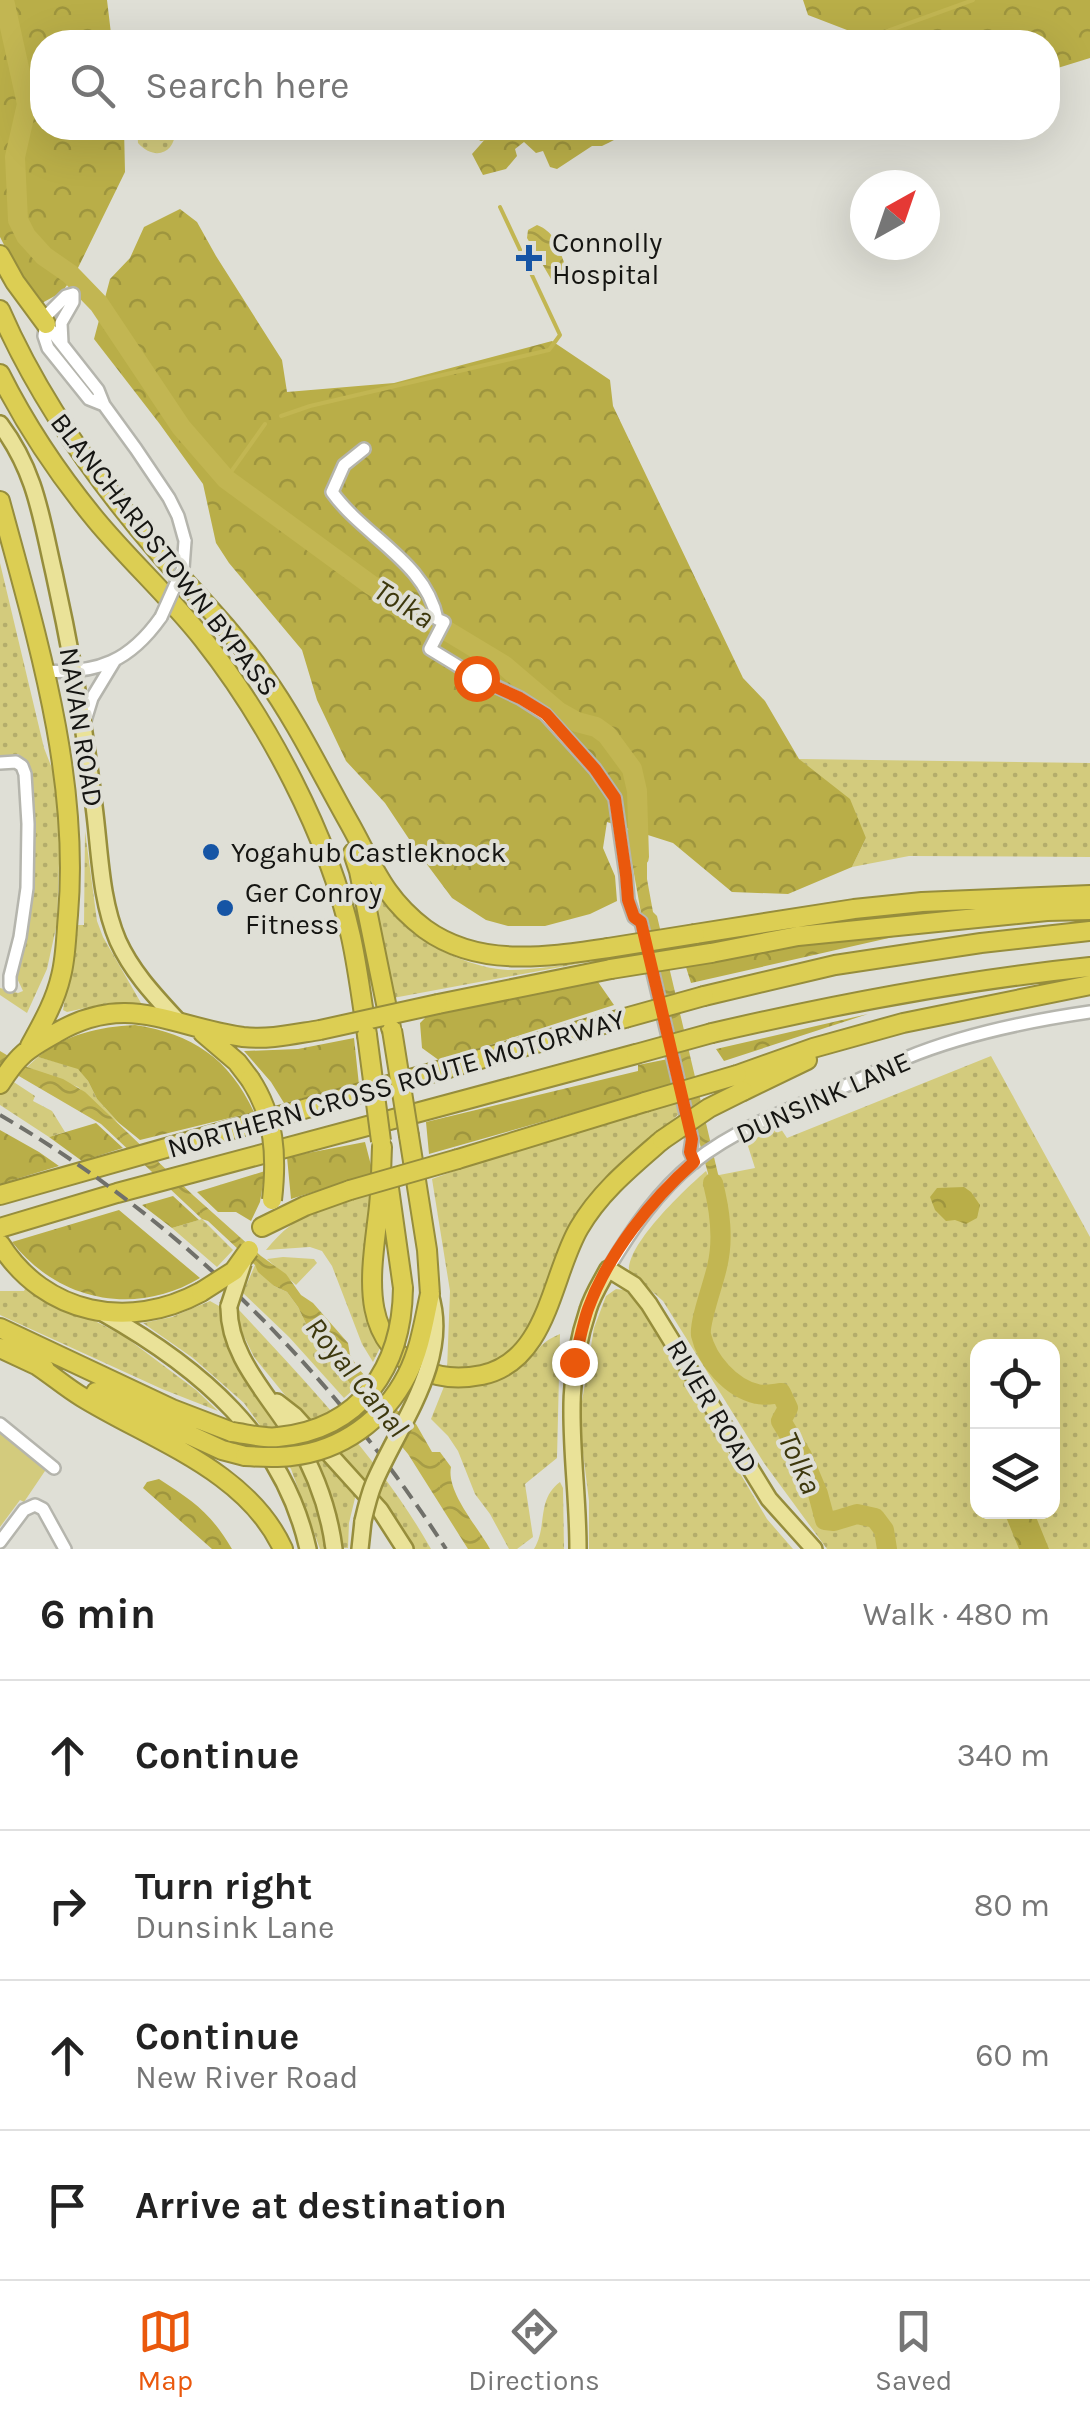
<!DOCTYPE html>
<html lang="en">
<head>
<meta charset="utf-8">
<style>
  :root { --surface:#fff; --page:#f6f6f6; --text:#222; --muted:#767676; --line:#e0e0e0; --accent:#ea580c }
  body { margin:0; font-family:Karla,sans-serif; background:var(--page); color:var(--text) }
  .controls { position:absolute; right:30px; bottom:30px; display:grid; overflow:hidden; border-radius:20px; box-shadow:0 10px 40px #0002 }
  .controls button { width:90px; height:90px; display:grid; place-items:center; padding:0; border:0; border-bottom:2px solid var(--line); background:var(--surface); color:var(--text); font:50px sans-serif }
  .compass { position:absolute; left:850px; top:170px; width:90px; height:90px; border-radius:50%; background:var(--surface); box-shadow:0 10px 40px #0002; rotate:40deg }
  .stop { position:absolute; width:30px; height:30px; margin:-22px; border:8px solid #ea580c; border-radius:50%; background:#fff }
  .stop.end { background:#ea580c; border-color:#fff; box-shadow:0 2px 10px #0008 }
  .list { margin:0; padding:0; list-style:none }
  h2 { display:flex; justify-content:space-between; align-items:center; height:130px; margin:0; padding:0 40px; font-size:42px }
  h2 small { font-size:32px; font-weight:400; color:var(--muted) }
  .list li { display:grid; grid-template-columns:65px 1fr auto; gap:30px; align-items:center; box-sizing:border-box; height:150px; padding:0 40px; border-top:2px solid var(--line) }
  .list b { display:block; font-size:38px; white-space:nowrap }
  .list p { margin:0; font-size:32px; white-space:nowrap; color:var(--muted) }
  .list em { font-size:32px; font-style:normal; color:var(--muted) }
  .icon { flex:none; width:55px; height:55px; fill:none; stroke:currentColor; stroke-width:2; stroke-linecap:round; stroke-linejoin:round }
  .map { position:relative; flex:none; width:1090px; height:1549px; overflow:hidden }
  .search { position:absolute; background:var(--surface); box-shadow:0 10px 40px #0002; left:30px; right:30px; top:30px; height:110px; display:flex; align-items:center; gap:25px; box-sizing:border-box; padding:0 35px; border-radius:40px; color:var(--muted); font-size:38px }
  .sheet { height:730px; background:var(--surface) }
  nav { display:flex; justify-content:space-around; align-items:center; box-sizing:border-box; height:140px; border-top:2px solid var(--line); background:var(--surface); font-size:28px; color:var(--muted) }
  nav a { display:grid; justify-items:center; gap:5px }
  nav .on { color:var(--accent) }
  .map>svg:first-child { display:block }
  .grass { fill:url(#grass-dots); fill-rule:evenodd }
  .forest { fill:url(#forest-crowns) }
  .pitch { fill:#d3cb7d }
  .water { fill:url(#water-waves) }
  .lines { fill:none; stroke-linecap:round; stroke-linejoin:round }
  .stream { stroke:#c2b652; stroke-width:4 }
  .river { stroke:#c2b652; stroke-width:20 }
  .minor-casing { stroke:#b5b5ad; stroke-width:16 }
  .major-casing { stroke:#968d3c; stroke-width:20 }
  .highway-casing { stroke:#968d3c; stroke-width:22 }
  .minor { stroke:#fff; stroke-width:11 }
  .major { stroke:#eae298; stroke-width:15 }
  .highway { stroke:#dcce53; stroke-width:18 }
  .rail { stroke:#70706a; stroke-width:4; stroke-dasharray:15 8; stroke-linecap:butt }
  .minor-bridge-casing { stroke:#b5b5ad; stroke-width:16; stroke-linecap:butt }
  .major-bridge-casing { stroke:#968d3c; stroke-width:20; stroke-linecap:butt }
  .highway-bridge-casing { stroke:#968d3c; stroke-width:22; stroke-linecap:butt }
  .minor-bridge { stroke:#fff; stroke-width:11 }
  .major-bridge { stroke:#eae298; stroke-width:15 }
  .highway-bridge { stroke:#dcce53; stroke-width:18 }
  .route { stroke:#ea580c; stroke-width:12 }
  .poi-dot { fill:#1655a5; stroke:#dfdfd6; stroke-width:4 }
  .labels { text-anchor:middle; stroke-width:8; stroke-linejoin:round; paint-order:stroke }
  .poi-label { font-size:28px; fill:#151512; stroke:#dfdfd6; text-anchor:start }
  .street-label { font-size:28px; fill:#151512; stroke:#dfdfd6 }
  .water-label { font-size:30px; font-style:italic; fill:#3d380d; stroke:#dfdfd6 }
</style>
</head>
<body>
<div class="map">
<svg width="1090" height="1549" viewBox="0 0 1090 1549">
  <defs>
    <pattern id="grass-dots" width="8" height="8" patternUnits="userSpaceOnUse" patternTransform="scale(2.5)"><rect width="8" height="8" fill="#d3cb7d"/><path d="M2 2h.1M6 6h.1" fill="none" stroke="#b4ad6b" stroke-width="1.8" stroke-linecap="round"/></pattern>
    <pattern id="forest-crowns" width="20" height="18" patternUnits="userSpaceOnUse" patternTransform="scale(2.5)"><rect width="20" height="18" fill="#b9ae48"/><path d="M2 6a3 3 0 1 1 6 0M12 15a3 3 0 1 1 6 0" fill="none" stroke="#9e953e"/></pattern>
    <pattern id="water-waves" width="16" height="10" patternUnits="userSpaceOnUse" patternTransform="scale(2.5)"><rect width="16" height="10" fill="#c2b652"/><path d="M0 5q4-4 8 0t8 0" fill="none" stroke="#a69c46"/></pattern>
  </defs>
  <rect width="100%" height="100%" fill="#dfdfd6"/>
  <!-- grass -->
  <path class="grass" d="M 137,128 L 175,128 C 177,153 155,162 138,143 Z
    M 0,563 L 44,748 L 55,776 L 60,833 L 57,923 L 47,969 L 27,1013 L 0,995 L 0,988 L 18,993 L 23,991 L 16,976 L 30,918 L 33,854 L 32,798 L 27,761 L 18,754 L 0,757 Z
    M 799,759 L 1090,763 L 1090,857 L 909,856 L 852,867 L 866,838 Z
    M 85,831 L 97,921 L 103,937 L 141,1003 L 108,1003 L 67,1012 L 63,1010 L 78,925 L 84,925 Z
    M 368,874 C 379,894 391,915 409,930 C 432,950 478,969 508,970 C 536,970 566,964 593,961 L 393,998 Z
    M 991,1056 L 1090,1237 L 1090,1549 L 827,1549 L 764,1463 L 663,1301 L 629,1271 C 627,1244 685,1189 706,1171 L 709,1177 L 755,1168 L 747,1143 L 779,1126 L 787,1138 ZM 978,1346 L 1052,1346 L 1052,1512 L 978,1512 Z
    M 38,1057 L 78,1068 L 88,1081 L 97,1099 L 119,1123 L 108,1116 L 78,1087 L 27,1067 Z
    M 0,1073 L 35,1096 L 33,1101 L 52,1111 L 65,1132 L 49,1137 L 0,1105 Z
    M 677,1102 L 680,1113 L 614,1173 L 540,1313 L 511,1355 L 488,1367 L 447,1370 L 450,1291 L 432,1179 L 499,1155 Z
    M 373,1193 L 383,1342 L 373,1362 L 362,1344 L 332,1266 L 322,1251 L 310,1247 L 266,1250 C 298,1210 326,1207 373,1193 Z
    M 202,1219 L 233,1250 L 217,1267 L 172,1228 Z
    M 283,1257 L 314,1259 L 317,1263 L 296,1285 L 267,1259 Z
    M 255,1265 L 274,1286 L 287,1292 L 298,1307 L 307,1326 L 354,1389 L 344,1398 L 289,1337 L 243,1293 Z
    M 26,1287 L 60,1310 L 93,1320 L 124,1336 L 196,1390 L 218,1411 L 162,1389 L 0,1315 L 0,1291 L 24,1291 Z
    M 616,1289 L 625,1290 L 645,1312 L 767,1519 L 793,1549 L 589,1549 L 589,1501 L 579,1420 L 594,1328 L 606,1296 Z
    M 210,1301 L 219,1306 L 223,1333 L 229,1351 L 306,1475 L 327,1549 L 320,1549 L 291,1469 L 244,1403 L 193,1358 L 143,1323 L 172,1317 Z
    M 239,1310 C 307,1383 382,1462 431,1549 L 410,1549 L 254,1357 L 239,1326 Z
    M 560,1334 L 557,1458 L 525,1484 L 533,1537 L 517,1549 L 509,1549 L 490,1514 L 475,1494 L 458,1451 L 448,1436 L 431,1419 L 445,1384 C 476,1382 496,1382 523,1364 C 539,1352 538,1343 560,1334 Z
    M 321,1455 L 356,1494 L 349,1523 L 348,1548 L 343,1548 L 336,1514 L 314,1456 Z
    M 560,1482 L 563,1488 L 564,1549 L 534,1549 C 548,1526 536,1500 560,1482 Z"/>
  <!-- forest -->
  <path class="forest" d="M 0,0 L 107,0 L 112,42 L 42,42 L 42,128 L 124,128 L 125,172 L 75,274 L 62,292 L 42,303 L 21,278 L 0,237 Z
    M 803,0 L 1090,0 L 1090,58 L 1048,71 L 1048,42 L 816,42 L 847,30 L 808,15 Z
    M 495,128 L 623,128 L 614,140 L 602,146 L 592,146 L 557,169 L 550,167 L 543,151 L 536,153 L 524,142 L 515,149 L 517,156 L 506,169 L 483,175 L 472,154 Z
    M 180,209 L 197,222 L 216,256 L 282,360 L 287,392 L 394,383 L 552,341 L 610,380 L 613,406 L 743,678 L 765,701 L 799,759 L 850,799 L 866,838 L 852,867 L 788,894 L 732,892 L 673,843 L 607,822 L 603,848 L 615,876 L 617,901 L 590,914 L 545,926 L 508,926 L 486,920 L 452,898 L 417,851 L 385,803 L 346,761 L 317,700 L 302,650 L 229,563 L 216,543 L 203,484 L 159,423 L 94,339 L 110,279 L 130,258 L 144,227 Z
    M 911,933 L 691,983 L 685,964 L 788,946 Z
    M 596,979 L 614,1005 L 440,1061 L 422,1048 L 420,1023 L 429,1014 Z
    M 868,1014 L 724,1061 L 716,1049 Z
    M 135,1025 C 192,1034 229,1058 254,1112 L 140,1140 L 119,1123 L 97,1099 L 88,1081 L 78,1069 L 38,1057 C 67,1034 98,1027 135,1025 Z
    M 354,1038 L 359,1085 L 284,1103 L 271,1082 L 244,1051 L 298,1049 Z
    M 668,1059 L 675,1084 L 429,1154 L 426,1122 L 638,1071 L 638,1065 Z
    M 96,1123 L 123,1148 L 82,1161 L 49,1137 Z
    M 0,1130 L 39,1152 L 59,1166 L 0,1184 Z
    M 365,1142 L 373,1173 L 291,1199 L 287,1157 Z
    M 265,1171 L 260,1202 L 251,1221 L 236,1212 L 218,1212 L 197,1192 Z
    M 964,1187 L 971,1192 L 980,1205 L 977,1218 L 966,1224 L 955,1220 L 946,1221 L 935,1210 L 930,1197 L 937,1188 Z
    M 173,1196 L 199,1220 L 172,1228 L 142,1205 Z
    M 119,1210 L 200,1278 C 135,1317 58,1301 12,1242 Z
    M 159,1479 C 193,1501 211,1513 232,1549 L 212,1549 L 143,1488 L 147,1482 Z
    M 1004,1512 L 1034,1512 L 1049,1549 L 1019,1549 Z"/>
  <!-- pitch -->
  <path class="pitch" d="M 0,1433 L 47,1468 L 24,1502 L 20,1500 L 0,1527 Z"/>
  <!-- water -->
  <path class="water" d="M 537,225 C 557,233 558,249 566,267 L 551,279 L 527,238 L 528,230 Z
    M 626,829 L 637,832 L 647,859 L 647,879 L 653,912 L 657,916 L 718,1174 L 723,1208 L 714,1207 L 709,1177 L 676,1057 L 644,918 L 641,913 Z
    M 0,1051 L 27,1067 L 63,1079 L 85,1092 L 194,1196 L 261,1256 L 286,1274 L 301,1295 L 313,1303 L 348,1343 L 350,1355 L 358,1368 L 390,1405 L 416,1424 L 432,1452 L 440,1452 L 451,1467 C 446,1492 478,1527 490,1549 L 468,1549 L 408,1454 L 354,1389 L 307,1326 L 298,1307 L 287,1292 L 274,1286 L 258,1272 L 255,1265 L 208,1221 L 202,1219 L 101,1124 L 0,1065 Z"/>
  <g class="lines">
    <!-- stream -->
    <path class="stream" d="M 857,42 L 973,0
      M 481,139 L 552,130 L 559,128
      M 281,416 L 310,406 L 549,350 L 560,335 L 500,207
      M 226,479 L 265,424"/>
    <!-- river -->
    <path class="river" d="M 4,0 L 27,104 L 15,157 L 18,220 L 26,236 L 44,256 L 70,274 L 99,304 L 181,427 L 226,479 L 371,585 L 505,666 L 559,712 L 577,722 L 596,727 L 607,735 L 632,769 L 637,791 L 639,857
      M 713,1183 C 720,1211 724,1239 717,1267 C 714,1282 699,1322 701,1335 C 707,1361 731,1388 757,1394 C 764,1396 773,1394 781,1393 L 788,1408 L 781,1421 L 802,1456 L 818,1494 L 825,1520 L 834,1521 L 857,1514 L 875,1518 L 884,1530 L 887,1549"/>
    <!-- minor casing -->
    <g class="minor-casing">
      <path id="minor" d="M 73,294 L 66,296 L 47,315 L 44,336 L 48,348 L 89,399 L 104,405
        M 46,324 L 98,390 L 104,405 L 136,449 L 169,498 L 178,516 L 185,541
        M 62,343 L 61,323 L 73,302 L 73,294
        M 364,449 L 344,465 L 332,492 C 364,537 426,562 437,619 L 444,622 L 430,649 L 476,677 L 520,698 L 545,714 L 595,769 L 615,798 L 626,875 L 628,900 L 634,917 L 641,922 L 692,1139 L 690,1152 L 695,1162
        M 45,671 C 98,674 130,661 161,617
        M 84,724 L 92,698 L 115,660
        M 0,763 L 16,762 L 22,766 L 25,774 L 28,824 L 27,888 L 20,937 L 10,976 L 10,986
        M 608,1269 C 632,1229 658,1191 694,1162 C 738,1127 792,1108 843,1087 C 864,1078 884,1067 906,1058 C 964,1034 1028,1021 1090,1012
        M 0,1424 L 54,1468
        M 0,1542 L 24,1510 L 35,1505 L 43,1509 L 65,1549"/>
    </g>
    <!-- major casing -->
    <g class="major-casing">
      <path id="major" d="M 0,424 C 36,472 41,517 54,573 C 71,650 85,728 94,806 C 100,851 100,899 118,941 C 132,972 155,996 177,1020
        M 229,1306 C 228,1357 270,1396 295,1438 C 315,1472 329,1509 334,1549
        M 103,1313 C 199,1367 283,1437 308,1549
        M 277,1402 L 295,1416 L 380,1510 L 405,1549
        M 360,1549 L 363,1521
        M 578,1549 C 578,1463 559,1396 588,1310 C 592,1296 601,1282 608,1269 L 634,1285 L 649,1304 L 769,1499 L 814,1549"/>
    </g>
    <!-- highway casing -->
    <g class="highway-casing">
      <path id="highway" d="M 0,255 L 15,282 L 46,324
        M 0,310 C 39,400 97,481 161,555 C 196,595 234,632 264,676 C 298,724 322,775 351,826 C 374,868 385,899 425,929 C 479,968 547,957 608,948
        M 0,374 C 26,426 59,475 96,520 C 130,561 170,597 203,639 C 267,720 329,836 351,937 C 358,969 362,1002 367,1035
        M 0,501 C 36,635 80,775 68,915 C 66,936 66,957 61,976 C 55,1002 42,1024 30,1046
        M 353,853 L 359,871 L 391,1028
        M 695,934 L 854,909 L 922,902 L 1090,895
        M 711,953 L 798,936 L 1047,911 L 1090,910
        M 704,996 L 835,965 L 981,943 L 1090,931
        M 438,1004 L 611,969
        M 203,1033 L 237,1062 L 250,1079
        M 712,1033 C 837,1004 962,980 1090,967
        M 737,1075 L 813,1048 L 903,1023 L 1090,985
        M 0,1084 C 18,1055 27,1049 56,1033 C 128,991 171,1027 243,1037 C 269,1040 294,1034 320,1030
        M 743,1091 L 807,1060
        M 409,1136 L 427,1250 L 430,1294
        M 382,1147 C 381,1170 381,1193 378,1215 C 371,1274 358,1340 423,1370 C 442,1379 462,1379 482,1375 C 548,1361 551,1276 579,1228 C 600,1192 631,1167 662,1140
        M 458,1159 L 645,1102
        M 388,1181 L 403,1288
        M 0,1195 L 625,1018
        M 262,1227 L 305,1206 L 350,1190
        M 0,1228 L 117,1193 L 636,1054
        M 0,1244 C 45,1315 129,1331 201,1292
        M 0,1328 L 172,1409 L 232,1432
        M 0,1348 L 45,1369
        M 38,1366 C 53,1376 67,1388 82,1397 C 152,1440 247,1470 283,1549
        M 96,1392 L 222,1450 L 245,1456"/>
    </g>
    <!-- minor -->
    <use href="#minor" class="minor"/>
    <!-- major -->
    <use href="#major" class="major"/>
    <!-- highway -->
    <use href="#highway" class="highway"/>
    <!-- rail -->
    <path class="rail" d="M 0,1115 C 182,1221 333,1373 446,1549"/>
    <!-- minor-bridge casing -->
    <g class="minor-bridge-casing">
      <path id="minor-bridge" d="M 161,617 L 183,568 L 185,541"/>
    </g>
    <!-- major-bridge casing -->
    <g class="major-bridge-casing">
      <path id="major-bridge" d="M 229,1306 L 243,1263
        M 363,1521 C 366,1508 369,1495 374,1483 C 399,1424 451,1361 430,1294"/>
    </g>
    <!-- highway-bridge casing -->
    <g class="highway-bridge-casing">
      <path id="highway-bridge" d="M 608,948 L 695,934
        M 611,969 L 711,953
        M 625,1018 L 704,996
        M 320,1030 L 438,1004
        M 392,1030 L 409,1136
        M 367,1035 L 381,1141
        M 636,1054 L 712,1033
        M 250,1079 C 275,1117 277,1156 272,1200
        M 645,1102 L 737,1075
        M 662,1140 L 709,1108 L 743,1091
        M 350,1190 L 458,1159
        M 201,1292 L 234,1271 L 249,1250
        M 232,1432 C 247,1434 264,1439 278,1437 C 361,1429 402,1367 403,1288
        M 245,1456 C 260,1457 276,1458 291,1456 C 341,1451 384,1420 407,1375 C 420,1350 424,1321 430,1294"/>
    </g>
    <!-- minor-bridge -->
    <use href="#minor-bridge" class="minor-bridge"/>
    <!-- major-bridge -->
    <use href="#major-bridge" class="major-bridge"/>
    <!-- highway-bridge -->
    <use href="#highway-bridge" class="highway-bridge"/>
  </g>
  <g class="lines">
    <!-- route -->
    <path class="route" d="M 476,678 L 520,698 L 546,714 L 595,769 L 615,798 L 626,875 L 628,900 L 634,917 L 641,922 L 692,1139 L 690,1152 L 694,1162 C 651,1200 608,1254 588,1309 C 582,1326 579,1345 574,1362"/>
  </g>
  <!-- markers -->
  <g class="poi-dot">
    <path d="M524 243h10v10h10v10h-10v10h-10v-10h-10v-10h10z"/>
    <circle cx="211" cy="852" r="10"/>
    <circle cx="225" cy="908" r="10"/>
  </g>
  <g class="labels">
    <!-- poi labels -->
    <g class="poi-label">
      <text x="552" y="252">Connolly<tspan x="552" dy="32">Hospital</tspan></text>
      <text x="231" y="862">Yogahub Castleknock</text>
      <text x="245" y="902">Ger Conroy<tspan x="245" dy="32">Fitness</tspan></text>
    </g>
    <!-- street labels -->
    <g class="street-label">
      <text transform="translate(165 554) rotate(52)" y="10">BLANCHARDSTOWN BYPASS</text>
      <text transform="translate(82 727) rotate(81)" y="10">NAVAN ROAD</text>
      <text transform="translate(396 1083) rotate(-16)" y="10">NORTHERN CROSS ROUTE MOTORWAY</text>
      <text transform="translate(823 1097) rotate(-24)" y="10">DUNSINK LANE</text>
      <text transform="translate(713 1406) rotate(59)" y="10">RIVER ROAD</text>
    </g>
    <!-- water labels -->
    <g class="water-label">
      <text transform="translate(404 604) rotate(32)" y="10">Tolka</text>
      <text transform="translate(357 1377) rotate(51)" y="10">Royal Canal</text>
      <text transform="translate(800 1463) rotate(66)" y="10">Tolka</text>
    </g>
  </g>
</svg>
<div class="controls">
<button><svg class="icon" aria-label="locate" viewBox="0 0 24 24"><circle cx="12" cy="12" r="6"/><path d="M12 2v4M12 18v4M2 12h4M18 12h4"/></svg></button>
<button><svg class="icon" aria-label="layers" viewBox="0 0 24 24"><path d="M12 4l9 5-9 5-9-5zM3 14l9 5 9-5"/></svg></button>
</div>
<svg class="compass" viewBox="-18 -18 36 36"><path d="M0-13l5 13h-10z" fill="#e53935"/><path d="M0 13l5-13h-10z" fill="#767676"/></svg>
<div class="stop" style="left:476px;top:678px"></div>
<div class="stop end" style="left:574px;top:1362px"></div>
<div class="search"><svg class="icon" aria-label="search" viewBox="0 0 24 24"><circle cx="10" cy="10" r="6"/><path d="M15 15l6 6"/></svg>Search here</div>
</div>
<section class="sheet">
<h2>6 min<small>Walk · 480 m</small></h2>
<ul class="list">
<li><svg class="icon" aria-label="ahead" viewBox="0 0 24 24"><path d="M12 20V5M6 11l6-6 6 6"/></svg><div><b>Continue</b></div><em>340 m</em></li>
<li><svg class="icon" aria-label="right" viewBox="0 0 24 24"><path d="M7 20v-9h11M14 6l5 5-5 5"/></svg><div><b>Turn right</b><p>Dunsink Lane</p></div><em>80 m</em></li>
<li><svg class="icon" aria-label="ahead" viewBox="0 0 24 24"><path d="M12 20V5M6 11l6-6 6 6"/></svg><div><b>Continue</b><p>New River Road</p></div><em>60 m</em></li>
<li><svg class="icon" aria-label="arrive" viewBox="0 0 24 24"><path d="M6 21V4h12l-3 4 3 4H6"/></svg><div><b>Arrive at destination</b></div></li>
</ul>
</section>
<nav>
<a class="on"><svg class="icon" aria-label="map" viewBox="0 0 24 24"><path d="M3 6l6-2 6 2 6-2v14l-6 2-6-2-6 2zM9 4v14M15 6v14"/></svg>Map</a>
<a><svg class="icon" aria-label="directions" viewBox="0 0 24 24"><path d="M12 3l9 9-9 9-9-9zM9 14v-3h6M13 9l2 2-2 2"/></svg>Directions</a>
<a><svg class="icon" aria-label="saved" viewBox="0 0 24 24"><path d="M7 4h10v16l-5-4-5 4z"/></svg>Saved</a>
</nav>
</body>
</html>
